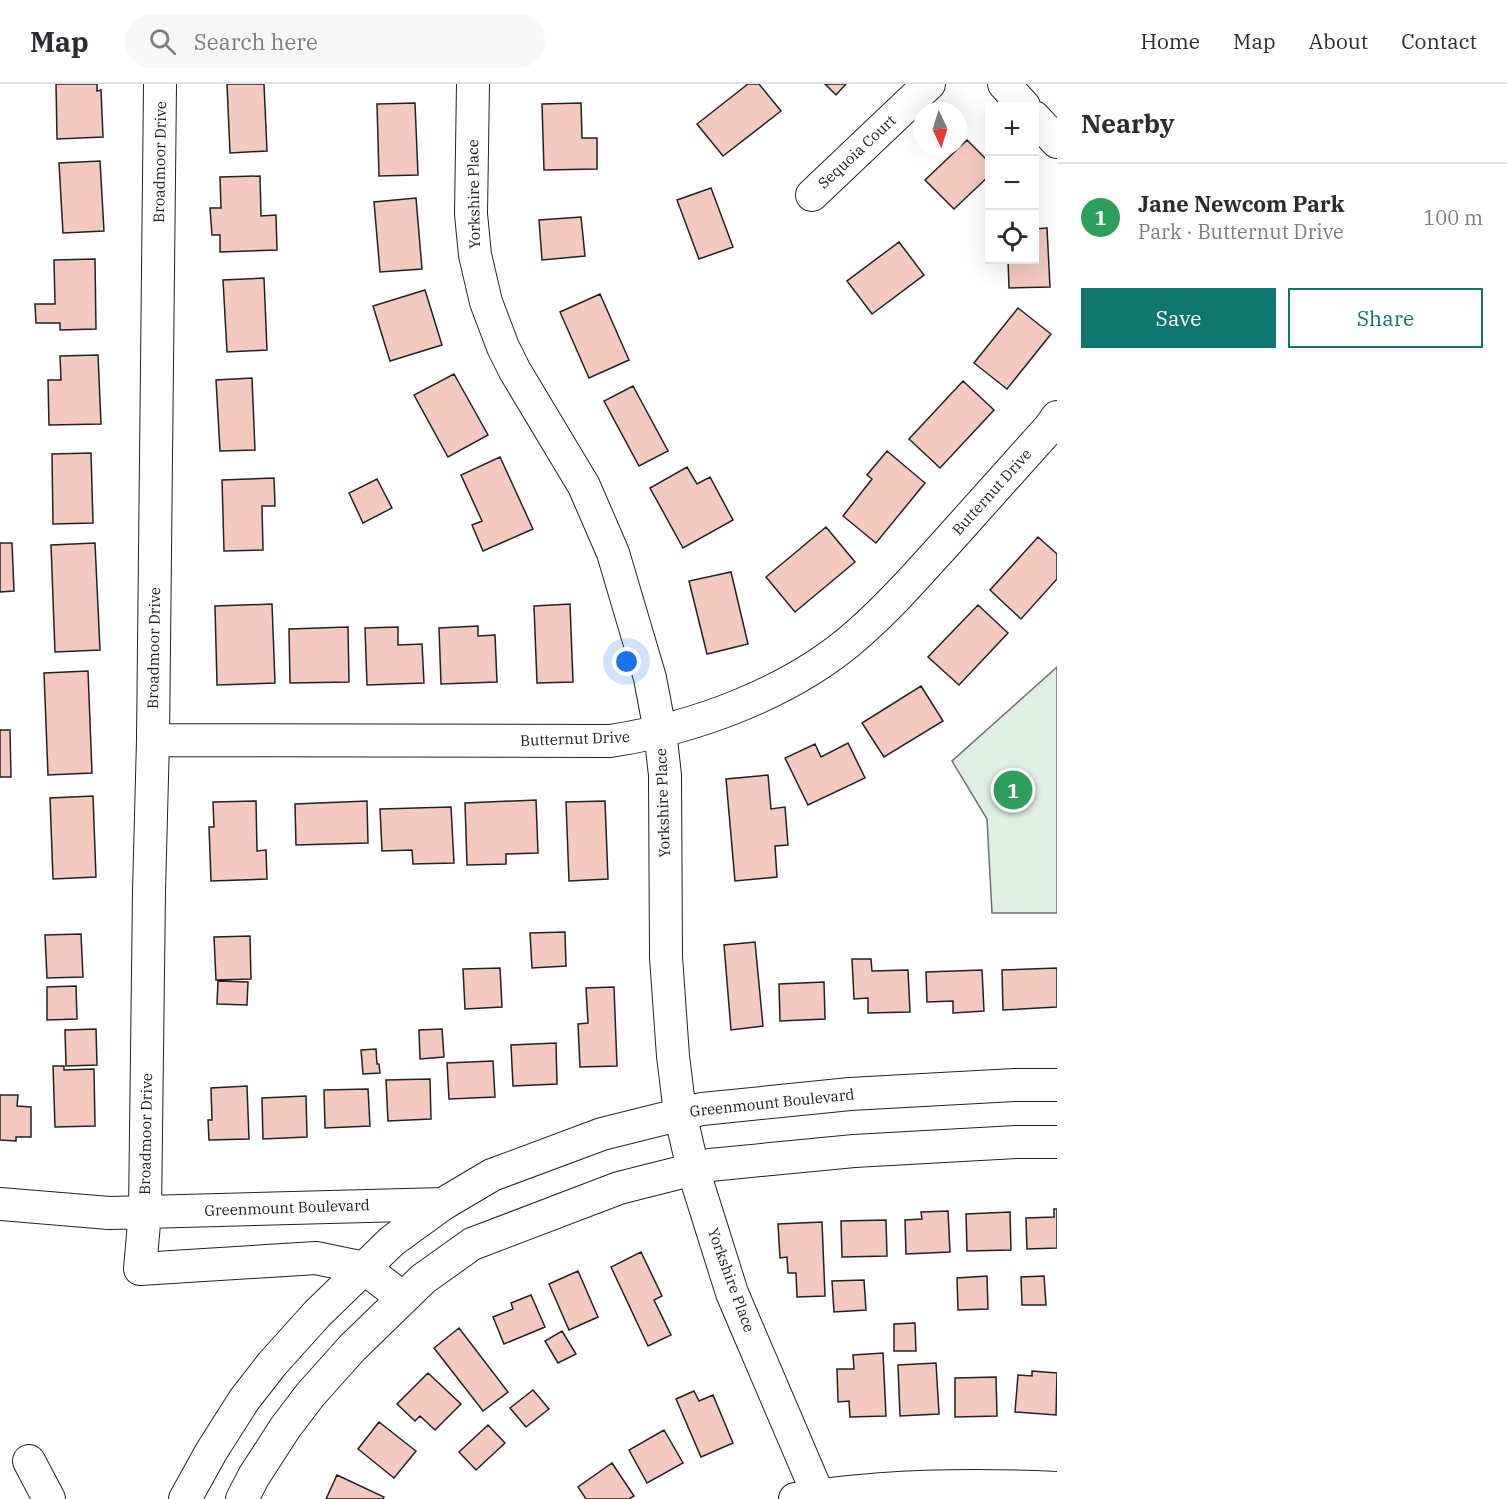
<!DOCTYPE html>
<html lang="en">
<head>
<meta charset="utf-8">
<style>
  :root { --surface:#fff; --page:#f7f7f7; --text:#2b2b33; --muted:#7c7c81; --line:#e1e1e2; --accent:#0f766e }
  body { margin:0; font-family:"IBM Plex Serif",serif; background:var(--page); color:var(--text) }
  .controls { position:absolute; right:18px; top:18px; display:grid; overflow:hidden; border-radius:0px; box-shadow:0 6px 24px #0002 }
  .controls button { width:54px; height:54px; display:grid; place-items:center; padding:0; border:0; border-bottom:2px solid var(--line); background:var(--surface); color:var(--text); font:30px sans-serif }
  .compass { position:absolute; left:913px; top:18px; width:54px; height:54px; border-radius:50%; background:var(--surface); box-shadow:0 6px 24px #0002; rotate:176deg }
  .you { position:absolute; left:627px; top:578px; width:21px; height:21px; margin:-15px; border:4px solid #fff; border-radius:50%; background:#1a73e8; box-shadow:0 0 0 9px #1a73e833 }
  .badge { display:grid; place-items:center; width:39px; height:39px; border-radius:50%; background:var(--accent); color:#fff; font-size:20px; font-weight:700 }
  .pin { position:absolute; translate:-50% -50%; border:3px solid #fff; box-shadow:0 2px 6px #0006 }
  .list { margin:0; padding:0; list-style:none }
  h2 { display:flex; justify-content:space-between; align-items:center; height:78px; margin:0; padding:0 24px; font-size:26px }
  h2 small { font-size:20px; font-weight:400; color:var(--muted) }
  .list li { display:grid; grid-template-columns:39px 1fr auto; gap:18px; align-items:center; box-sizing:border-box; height:108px; padding:0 24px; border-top:2px solid var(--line) }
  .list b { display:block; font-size:22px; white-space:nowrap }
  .list p { margin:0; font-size:20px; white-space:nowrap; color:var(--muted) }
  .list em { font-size:20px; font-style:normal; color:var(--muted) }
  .actions { display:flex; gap:12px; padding:18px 24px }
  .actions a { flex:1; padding:14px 0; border:2px solid var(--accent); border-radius:0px; text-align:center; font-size:21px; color:var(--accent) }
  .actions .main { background:var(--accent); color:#fff }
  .icon { flex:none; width:33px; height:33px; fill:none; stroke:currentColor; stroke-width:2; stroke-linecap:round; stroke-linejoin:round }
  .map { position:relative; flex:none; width:1057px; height:1415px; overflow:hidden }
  header { display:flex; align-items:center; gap:36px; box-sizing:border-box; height:84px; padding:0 30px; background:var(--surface); border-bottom:2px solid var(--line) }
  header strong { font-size:28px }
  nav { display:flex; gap:33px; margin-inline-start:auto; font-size:21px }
  .search { width:420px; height:54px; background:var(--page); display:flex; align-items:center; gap:15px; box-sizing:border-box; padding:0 21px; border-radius:33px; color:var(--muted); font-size:22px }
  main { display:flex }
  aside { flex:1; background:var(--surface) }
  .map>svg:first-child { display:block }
  .green { fill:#e0efe3; stroke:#6f6f6f; stroke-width:1.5 }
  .building { fill:#f3c9c0; stroke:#222; stroke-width:1.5 }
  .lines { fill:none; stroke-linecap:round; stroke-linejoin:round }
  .minor-casing { stroke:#222; stroke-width:34 }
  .minor { stroke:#fff; stroke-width:32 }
  .labels { text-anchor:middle; stroke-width:4.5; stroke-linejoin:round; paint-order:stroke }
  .street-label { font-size:15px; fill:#222; stroke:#fff }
</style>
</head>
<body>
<header>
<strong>Map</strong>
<div class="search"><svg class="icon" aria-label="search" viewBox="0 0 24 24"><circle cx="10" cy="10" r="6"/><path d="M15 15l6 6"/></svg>Search here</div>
<nav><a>Home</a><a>Map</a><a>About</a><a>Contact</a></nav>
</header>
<main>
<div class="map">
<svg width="1057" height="1415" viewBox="0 0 1057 1415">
  <rect width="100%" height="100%" fill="#fff"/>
  <!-- green -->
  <path class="green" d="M 1057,583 L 1057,829 L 992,829 L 987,735 L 952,677 Z"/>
  <!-- building -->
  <path class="building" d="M 56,0 L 97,0 L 97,7 L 101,6 L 103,53 L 57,55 Z
    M 227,0 L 264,0 L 267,67 L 230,69 Z
    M 748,0 L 759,0 L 781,27 L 723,72 L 697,40 Z
    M 825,0 L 846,0 L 836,11 Z
    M 415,19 L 418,91 L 379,92 L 377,20 Z
    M 581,19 L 582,54 L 597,54 L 597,85 L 544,86 L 542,20 Z
    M 967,56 L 990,79 L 990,91 L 954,125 L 925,96 Z
    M 100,77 L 104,147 L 63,149 L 59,79 Z
    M 260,92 L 261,132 L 276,131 L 277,166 L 220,168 L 220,151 L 212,151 L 210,124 L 221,124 L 220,93 Z
    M 711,104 L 733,163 L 699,175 L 677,116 Z
    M 416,114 L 422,185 L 380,188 L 374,118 Z
    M 581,133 L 585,172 L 542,176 L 539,136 Z
    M 1047,144 L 1050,203 L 1009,204 L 1008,176 L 1034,176 L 1034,145 Z
    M 899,158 L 924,191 L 872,230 L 847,197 Z
    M 95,175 L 96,245 L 60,246 L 60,239 L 36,239 L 35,220 L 55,220 L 54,176 Z
    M 264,194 L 267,266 L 227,268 L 223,196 Z
    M 425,206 L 442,261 L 390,277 L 373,222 Z
    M 600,210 L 629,276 L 589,294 L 560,228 Z
    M 1018,224 L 1051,250 L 1007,305 L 974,279 Z
    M 98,271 L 101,340 L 49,341 L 48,296 L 61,296 L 60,272 Z
    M 454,290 L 488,351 L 448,373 L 414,311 Z
    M 252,294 L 255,366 L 220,367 L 216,296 Z
    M 963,297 L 994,326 L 940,384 L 909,355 Z
    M 633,302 L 668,367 L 639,382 L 604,317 Z
    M 887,367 L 925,399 L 876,459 L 843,432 L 872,395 L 867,391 Z
    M 91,369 L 93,439 L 53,440 L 52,370 Z
    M 500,373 L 533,445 L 483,467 L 472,441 L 482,437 L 461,391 Z
    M 687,383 L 697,400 L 710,393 L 733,436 L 683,464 L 650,404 Z
    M 274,394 L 275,422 L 262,422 L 263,466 L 224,467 L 222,396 Z
    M 377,395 L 392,424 L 363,439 L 349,409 Z
    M 826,443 L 855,478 L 795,528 L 766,493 Z
    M 1038,453 L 1057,470 L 1057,495 L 1021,535 L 990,506 Z
    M 0,459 L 12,459 L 14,507 L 0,508 Z
    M 95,459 L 100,566 L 55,568 L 51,461 Z
    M 731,488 L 748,560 L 707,570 L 689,497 Z
    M 272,520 L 275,599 L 217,601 L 215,522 Z
    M 570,520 L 573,598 L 537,599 L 534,522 Z
    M 978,521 L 1008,549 L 959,601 L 928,573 Z
    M 478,542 L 478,552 L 495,551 L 497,598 L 441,600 L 439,544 Z
    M 348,543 L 349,598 L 290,599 L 289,545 Z
    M 398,543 L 398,561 L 422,560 L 424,599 L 367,601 L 365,544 Z
    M 88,587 L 92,689 L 48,691 L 44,589 Z
    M 921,602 L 943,637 L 884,673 L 862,639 Z
    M 0,646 L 10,646 L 11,693 L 0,693 Z
    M 848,659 L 865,694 L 808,721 L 785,674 L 815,660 L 821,673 Z
    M 768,691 L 771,725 L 785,723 L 788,761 L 775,762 L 777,793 L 735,797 L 726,695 Z
    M 93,712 L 96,793 L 53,795 L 50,714 Z
    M 536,716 L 538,769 L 506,770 L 506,780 L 467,781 L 465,719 Z
    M 256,717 L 257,767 L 266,766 L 267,795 L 211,797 L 209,743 L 214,743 L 213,718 Z
    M 367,717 L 368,759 L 296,761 L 295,720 Z
    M 605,717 L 608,795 L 569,797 L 566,718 Z
    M 451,723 L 454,779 L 413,780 L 412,766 L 382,767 L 380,725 Z
    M 565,848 L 566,882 L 532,884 L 530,849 Z
    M 81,850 L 83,893 L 47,894 L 45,851 Z
    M 250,852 L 251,895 L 216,896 L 214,853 Z
    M 755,858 L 763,942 L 731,946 L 724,861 Z
    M 852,875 L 871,875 L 872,887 L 908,886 L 910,928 L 868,929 L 868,914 L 854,915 Z
    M 500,884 L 502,923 L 465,925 L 463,885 Z
    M 1057,884 L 1057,923 L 1003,926 L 1002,886 Z
    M 982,886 L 984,927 L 953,929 L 953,917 L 927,918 L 926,888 Z
    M 218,897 L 248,898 L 247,921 L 217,920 Z
    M 824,898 L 825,935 L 780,937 L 779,900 Z
    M 76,902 L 77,935 L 47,936 L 47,903 Z
    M 614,903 L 617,982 L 580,983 L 578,940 L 588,939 L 586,904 Z
    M 96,945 L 97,981 L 66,982 L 65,946 Z
    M 442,945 L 444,973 L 420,975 L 419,946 Z
    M 556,959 L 557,1000 L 513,1002 L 511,961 Z
    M 376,965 L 377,980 L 379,980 L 380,989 L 363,990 L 361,966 Z
    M 493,977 L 495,1013 L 449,1015 L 447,979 Z
    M 53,982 L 64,982 L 64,986 L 94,985 L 95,1042 L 55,1043 Z
    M 430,995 L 431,1035 L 388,1037 L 386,996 Z
    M 247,1002 L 249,1055 L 209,1056 L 208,1036 L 212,1036 L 211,1004 Z
    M 368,1005 L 370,1042 L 325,1044 L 324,1006 Z
    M 0,1011 L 18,1011 L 17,1022 L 31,1023 L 31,1053 L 16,1053 L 16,1057 L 0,1056 Z
    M 306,1012 L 307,1053 L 263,1055 L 262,1014 Z
    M 1054,1125 L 1057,1125 L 1057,1164 L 1027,1165 L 1026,1134 L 1054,1133 Z
    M 948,1127 L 950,1168 L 906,1170 L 905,1136 L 922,1135 L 921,1128 Z
    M 1010,1128 L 1011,1166 L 967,1167 L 966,1130 Z
    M 886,1136 L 887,1172 L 842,1173 L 841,1137 Z
    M 822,1138 L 825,1212 L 797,1213 L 796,1189 L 788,1189 L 787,1173 L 780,1174 L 778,1140 Z
    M 641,1168 L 662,1212 L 654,1216 L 671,1251 L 648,1262 L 611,1183 Z
    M 578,1187 L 598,1233 L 569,1246 L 549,1200 Z
    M 987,1192 L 988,1225 L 958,1226 L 957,1194 Z
    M 1044,1192 L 1046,1221 L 1022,1221 L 1021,1193 Z
    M 864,1196 L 866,1226 L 834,1228 L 832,1197 Z
    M 531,1211 L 545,1243 L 504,1260 L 493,1233 L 513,1225 L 511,1219 Z
    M 915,1239 L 916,1267 L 894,1267 L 894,1240 Z
    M 459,1244 L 508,1308 L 483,1327 L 434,1264 Z
    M 562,1247 L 576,1270 L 558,1279 L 545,1257 Z
    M 883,1269 L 886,1332 L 850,1333 L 849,1317 L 838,1318 L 837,1285 L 854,1285 L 853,1271 Z
    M 936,1279 L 939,1330 L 900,1332 L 898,1281 Z
    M 1032,1287 L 1057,1289 L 1056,1331 L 1015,1328 L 1018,1291 L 1032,1292 Z
    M 428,1289 L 461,1320 L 435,1346 L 420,1332 L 415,1337 L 397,1320 Z
    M 996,1293 L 997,1332 L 955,1333 L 955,1294 Z
    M 533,1306 L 549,1325 L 526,1343 L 510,1324 Z
    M 694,1307 L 699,1317 L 713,1311 L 733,1359 L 701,1373 L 676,1315 Z
    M 379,1338 L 416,1367 L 394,1394 L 358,1365 Z
    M 488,1341 L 505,1359 L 476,1386 L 459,1368 Z
    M 664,1346 L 683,1379 L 647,1399 L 629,1366 Z
    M 612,1379 L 634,1412 L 629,1415 L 586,1415 L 578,1403 Z
    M 337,1391 L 384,1413 L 383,1415 L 326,1415 Z"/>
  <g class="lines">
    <!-- minor casing -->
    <g class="minor-casing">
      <path id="minor" d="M 160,0 L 153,656 L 149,808 L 145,1128 L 140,1185 L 316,1174 L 364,1184 L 403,1214
        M 473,0 L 471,130 L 475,171 L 486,218 L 503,263 L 515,287 L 584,402 L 613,469 L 650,594 L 660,647 L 665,691 L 666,873 L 673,972 L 680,1029 L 693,1085 L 732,1209 L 820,1415
        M 1004,0 L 1024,22
        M 1034,33 L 1057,58
        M 812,111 L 929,0
        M 153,656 L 610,657 C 696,644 793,608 858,550 C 890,522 918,490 947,458 C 981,420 1015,382 1050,343 L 1057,333
        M 0,1120 L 109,1129 L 443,1120
        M 29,1377 L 49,1415
        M 185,1415 L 211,1368 L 244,1316 L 272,1280 L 317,1230 L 392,1157 L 443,1120 L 492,1091 L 602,1050 L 702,1025 L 850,1010 L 1014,1001 L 1057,1001
        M 242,1415 L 254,1392 L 285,1344 L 310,1311 L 352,1264 L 423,1195 L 472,1160 L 619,1104 L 710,1081 L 854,1067 L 1016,1058 L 1057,1058
        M 795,1415 C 881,1401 970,1400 1057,1404"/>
    </g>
    <!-- minor -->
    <use href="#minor" class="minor"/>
  </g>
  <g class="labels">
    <!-- street labels -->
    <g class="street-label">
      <text transform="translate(857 68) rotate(-43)" y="5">Sequoia Court</text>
      <text transform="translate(160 78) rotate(-89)" y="5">Broadmoor Drive</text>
      <text transform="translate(474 110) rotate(-91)" y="5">Yorkshire Place</text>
      <text transform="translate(992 408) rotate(-48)" y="5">Butternut Drive</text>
      <text transform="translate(154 564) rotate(-89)" y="5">Broadmoor Drive</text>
      <text transform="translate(575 655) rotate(-2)" y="5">Butternut Drive</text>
      <text transform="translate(663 719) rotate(-92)" y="5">Yorkshire Place</text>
      <text transform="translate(772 1019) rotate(-6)" y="5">Greenmount Boulevard</text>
      <text transform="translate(146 1050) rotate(-89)" y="5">Broadmoor Drive</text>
      <text transform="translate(287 1124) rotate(-2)" y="5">Greenmount Boulevard</text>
      <text transform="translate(731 1196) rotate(70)" y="5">Yorkshire Place</text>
    </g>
  </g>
</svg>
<div class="controls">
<button>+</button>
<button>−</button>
<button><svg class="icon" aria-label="locate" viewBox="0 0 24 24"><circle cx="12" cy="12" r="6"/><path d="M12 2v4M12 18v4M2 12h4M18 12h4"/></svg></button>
</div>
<svg class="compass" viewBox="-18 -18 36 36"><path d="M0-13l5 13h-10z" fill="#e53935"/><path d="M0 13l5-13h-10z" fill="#7c7c81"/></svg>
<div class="you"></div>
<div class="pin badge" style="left:1013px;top:706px;background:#2e9e5b">1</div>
</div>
<aside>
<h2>Nearby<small></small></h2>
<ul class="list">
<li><span class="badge" style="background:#2e9e5b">1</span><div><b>Jane Newcom Park</b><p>Park · Butternut Drive</p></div><em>100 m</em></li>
</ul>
<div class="actions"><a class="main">Save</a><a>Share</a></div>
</aside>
</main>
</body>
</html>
